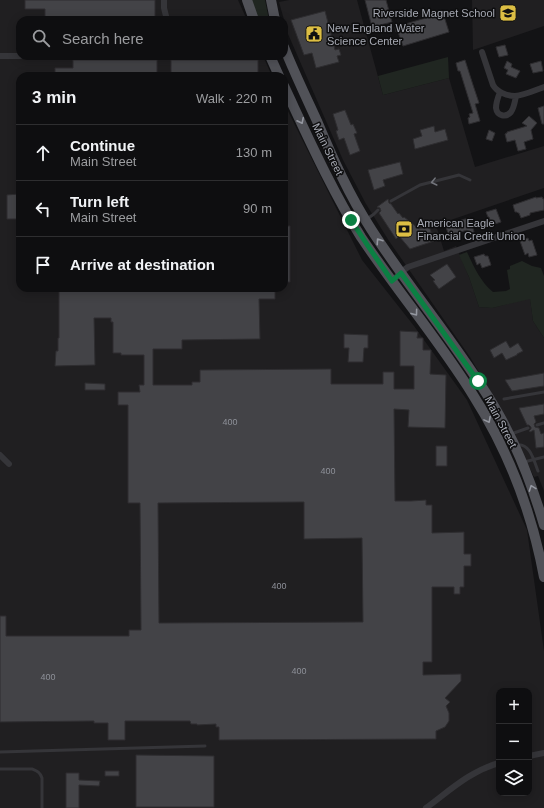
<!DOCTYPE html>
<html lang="en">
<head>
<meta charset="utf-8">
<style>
  :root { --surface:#0e0e10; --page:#171719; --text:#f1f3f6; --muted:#9b9c9f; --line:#2e2e30 }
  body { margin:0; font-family:Arial,sans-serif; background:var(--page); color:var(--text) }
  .controls { position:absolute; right:12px; bottom:12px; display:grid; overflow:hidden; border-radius:8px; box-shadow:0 2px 10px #0003 }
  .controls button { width:36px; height:36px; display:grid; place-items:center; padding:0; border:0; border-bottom:1px solid var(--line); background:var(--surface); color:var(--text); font:20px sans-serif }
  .stop { position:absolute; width:12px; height:12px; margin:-9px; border:3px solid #0b8043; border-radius:50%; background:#fff }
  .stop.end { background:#0b8043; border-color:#fff; box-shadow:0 1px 4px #0008 }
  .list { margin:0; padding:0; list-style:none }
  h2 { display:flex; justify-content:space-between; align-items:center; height:52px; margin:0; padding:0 16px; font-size:17px }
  h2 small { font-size:13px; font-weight:400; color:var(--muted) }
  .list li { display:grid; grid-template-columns:26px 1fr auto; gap:12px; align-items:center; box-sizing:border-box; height:56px; padding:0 16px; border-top:1px solid var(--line) }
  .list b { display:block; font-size:15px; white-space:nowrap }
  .list p { margin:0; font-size:13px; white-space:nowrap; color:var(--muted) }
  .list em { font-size:13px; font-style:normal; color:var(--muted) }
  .icon { flex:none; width:22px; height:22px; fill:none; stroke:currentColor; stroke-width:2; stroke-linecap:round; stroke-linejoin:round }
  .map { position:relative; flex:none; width:544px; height:808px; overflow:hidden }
  .search { position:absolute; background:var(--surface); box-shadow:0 2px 10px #0003; left:16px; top:16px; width:272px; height:44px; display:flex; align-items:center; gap:10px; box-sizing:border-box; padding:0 14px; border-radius:12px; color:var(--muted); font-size:15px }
  .panel { position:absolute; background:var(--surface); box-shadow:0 2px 10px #0003; left:16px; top:72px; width:272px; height:220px; border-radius:12px }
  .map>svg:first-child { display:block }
  .built { fill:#201f21; fill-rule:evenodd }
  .green { fill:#202621 }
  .building { fill:#434347; stroke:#2e2d30; fill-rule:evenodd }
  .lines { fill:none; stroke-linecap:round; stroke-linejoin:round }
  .service { stroke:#353539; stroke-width:3 }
  .minor { stroke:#353539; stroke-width:6 }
  .primary { stroke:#515258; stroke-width:10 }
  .oneway { stroke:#9598a1 }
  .oneway2 { stroke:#73757c }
  .route { stroke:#0b8043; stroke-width:5 }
  .labels { text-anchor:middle; stroke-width:3; stroke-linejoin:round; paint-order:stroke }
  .number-label { font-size:9px; fill:#8d9098 }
  .poi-label { font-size:11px; fill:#a6a9b3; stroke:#0e0e0f; text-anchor:start }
  .street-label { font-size:11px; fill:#a6a9b3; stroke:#0e0e0f }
</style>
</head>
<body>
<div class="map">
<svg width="544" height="808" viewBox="0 0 544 808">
  <rect width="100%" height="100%" fill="#131315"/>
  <!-- built -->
  <path class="built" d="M 0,0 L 238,0 L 247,20 L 20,20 L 20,56 L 263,56 L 272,76 L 20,76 L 20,288 L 284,288 L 284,103 L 362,260 L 414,326 L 467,400 L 527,530 L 544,651 L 544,808 L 0,808 ZM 499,691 L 529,691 L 529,793 L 499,793 Z
    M 289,0 L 357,0 L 383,95 L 449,78 L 475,167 L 544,146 L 544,188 L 436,225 L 444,251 L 456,246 L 469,277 L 479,307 L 492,308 L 530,298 L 533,321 L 544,338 L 544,491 L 538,476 L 534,477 L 502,411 L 470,357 L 389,241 L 366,204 L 343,160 L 288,34 L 279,2 Z
    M 472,0 L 544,0 L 544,26 L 473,50 Z"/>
  <!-- green -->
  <path class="green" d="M 251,0 L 265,0 L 269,20 L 259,20 Z
    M 448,57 L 449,78 L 383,95 L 378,76 Z
    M 467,252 C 474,267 480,281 493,292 L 506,291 L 510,289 L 507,270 L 510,269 L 510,266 L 522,261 L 532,266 L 541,268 L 544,276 L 544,338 L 533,321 L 530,299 L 492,308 L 479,307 L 469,277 L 459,255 Z"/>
  <!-- building -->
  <path class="building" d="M 25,0 L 155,0 L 155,20 L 45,20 L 45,9 L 25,9 Z
    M 365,0 L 386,0 L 392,22 L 372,27 Z
    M 325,11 L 335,50 L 339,49 L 341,55 L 337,56 L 339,62 L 316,68 L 312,53 L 304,55 L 291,20 Z
    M 443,13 L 449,32 L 403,46 L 398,32 L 396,32 L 395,27 Z
    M 505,45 L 508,55 L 499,57 L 496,47 Z
    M 73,60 L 157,60 L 157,76 L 55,76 L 55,68 L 73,68 Z
    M 171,60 L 258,60 L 258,75 L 257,75 L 257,76 L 171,76 Z
    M 465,60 L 473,85 L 479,103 L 475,104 L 480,121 L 469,124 L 468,118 L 470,117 L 469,114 L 473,113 L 460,71 L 458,71 L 456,63 Z
    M 507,61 L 512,64 L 511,67 L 520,71 L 516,78 L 506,74 L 508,70 L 504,68 Z
    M 541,61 L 543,71 L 533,73 L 530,64 Z
    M 544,106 L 544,124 L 542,124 L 538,108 Z
    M 345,110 L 351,125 L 353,124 L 357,133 L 354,134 L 360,151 L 350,155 L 344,138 L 339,140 L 336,131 L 338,130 L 333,114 Z
    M 529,116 L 537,123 L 531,130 L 533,139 L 524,142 L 526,149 L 518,151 L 515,140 L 507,142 L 505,134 L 507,133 L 507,132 L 527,126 L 522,123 Z
    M 434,126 L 435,132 L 445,129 L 448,140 L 415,149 L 413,139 L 422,136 L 420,130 Z
    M 489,130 L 495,133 L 492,141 L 486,139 Z
    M 400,162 L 403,174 L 383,180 L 385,186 L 374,190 L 368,170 Z
    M 19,194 L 20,219 L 7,219 L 7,195 Z
    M 536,197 L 536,198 L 542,197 L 543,199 L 544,199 L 544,210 L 530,213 L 530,215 L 521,218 L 519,213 L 518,213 L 517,212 L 515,212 L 513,205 Z
    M 388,199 L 389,203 L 391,204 L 398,214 L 399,213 L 403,218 L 404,217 L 419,229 L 429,226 L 434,241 L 410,249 L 399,236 L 396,239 L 379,213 L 381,211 L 380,208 L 377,207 Z
    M 496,209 L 501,222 L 492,225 L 489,217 L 488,217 L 486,212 Z
    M 470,218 L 471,220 L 472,219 L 475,227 L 473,228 L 474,232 L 468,234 L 467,230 L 449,236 L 446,227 L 462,222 L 461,220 Z
    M 284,226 L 290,226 L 290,282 L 284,282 Z
    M 528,238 L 529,241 L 532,240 L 537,255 L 529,257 L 528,253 L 525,255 L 520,241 Z
    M 484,254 L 485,256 L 488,256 L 491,265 L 482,268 L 480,263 L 477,265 L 474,257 Z
    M 447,264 L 456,277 L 439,289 L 433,281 L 435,280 L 430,275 Z
    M 59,288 L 275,288 L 275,299 L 259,299 L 260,339 L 182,340 L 182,349 L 153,349 L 153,385 L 192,385 L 192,382 L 200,382 L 200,370 L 331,369 L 331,384 L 383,384 L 383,372 L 394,372 L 394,389 L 414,389 L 414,366 L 400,366 L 400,331 L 418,332 L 417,338 L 423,338 L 423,350 L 431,350 L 430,374 L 446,375 L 445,428 L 408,427 L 409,410 L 394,409 L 395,501 L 411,501 L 426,500 L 426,505 L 432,505 L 432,533 L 464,532 L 464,554 L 471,554 L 471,566 L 464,566 L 464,587 L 460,587 L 460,594 L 454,594 L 454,587 L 432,587 L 432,662 L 423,662 L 423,675 L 461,674 L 461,681 L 445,698 L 450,702 L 446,706 L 449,713 L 449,721 L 445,727 L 436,731 L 436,739 L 219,740 L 219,727 L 216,727 L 216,724 L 197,725 L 197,724 L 191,724 L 190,721 L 125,721 L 125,740 L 108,740 L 108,723 L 94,723 L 94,721 L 0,722 L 0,616 L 6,616 L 6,636 L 129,636 L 129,630 L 141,630 L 140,503 L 128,503 L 128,405 L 118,405 L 118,392 L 140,392 L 139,385 L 144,385 L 144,355 L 121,355 L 121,353 L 113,353 L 113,322 L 111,322 L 111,318 L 94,318 L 95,365 L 55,366 L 56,351 L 58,351 L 58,338 L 59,338 ZM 304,502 L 304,539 L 362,538 L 363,622 L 159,623 L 158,503 Z
    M 344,334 L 368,335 L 368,348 L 364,348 L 363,362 L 348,362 L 349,348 L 344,348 Z
    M 506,341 L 510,348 L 518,343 L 523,351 L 517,354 L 517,355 L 506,360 L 502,353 L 494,358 L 490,350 Z
    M 544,373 L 544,386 L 512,391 L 505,380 Z
    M 85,383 L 105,384 L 105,390 L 85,390 Z
    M 544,404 L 544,414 L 534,416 L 536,422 L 534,424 L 535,427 L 539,428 L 541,434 L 544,433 L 544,447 L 536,448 L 534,430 L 530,432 L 529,431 L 531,429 L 531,427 L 529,425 L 527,425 L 519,408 Z
    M 436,446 L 447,446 L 447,466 L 436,466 Z
    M 136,755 L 214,756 L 214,807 L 136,807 Z
    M 105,771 L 119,771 L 119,776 L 105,776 Z
    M 66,773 L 79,773 L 79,780 L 100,781 L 99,786 L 79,785 L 79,808 L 66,808 Z"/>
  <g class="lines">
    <!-- service -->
    <path class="service" d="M 391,201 L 420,185 L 459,175 L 470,180
      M 367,219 L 374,214 L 378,210
      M 504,399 L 544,392
      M 537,425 L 544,423
      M 511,434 L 528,428
      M 516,445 C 530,442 534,461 538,471
      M 524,462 L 544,457
      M 0,752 L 205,746
      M 0,769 L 32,769 C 37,771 40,772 42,778 L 42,808"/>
    <!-- minor -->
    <path class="minor" d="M 164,0 L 164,8 L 167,20
      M 482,52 L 493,85 C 497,92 507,96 515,96 C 525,95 535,90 544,87
      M 0,56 L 20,56
      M 500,92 C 498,97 496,103 496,108 C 497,116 506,118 511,112 C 514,108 515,101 516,96
      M 392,281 L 404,270 L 408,267 L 544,221
      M 0,455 L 9,464
      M 529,756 L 544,753
      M 426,808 C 449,791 470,771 499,763"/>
    <!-- primary -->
    <path class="primary" d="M 247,0 L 254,20
      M 271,0 L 275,20
      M 284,47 C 294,72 306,97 317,121 C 333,159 349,195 371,229 C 410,290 457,344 494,406 C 516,443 532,484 544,525
      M 270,56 L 279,76
      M 284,86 C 308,137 331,189 361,237 C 397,291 439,340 473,395 C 508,450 532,513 544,577"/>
  </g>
  <!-- one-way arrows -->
  <defs><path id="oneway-chevron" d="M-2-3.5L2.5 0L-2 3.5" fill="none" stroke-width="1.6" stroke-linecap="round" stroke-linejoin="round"/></defs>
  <g class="oneway">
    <use href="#oneway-chevron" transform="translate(301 121) rotate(64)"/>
    <use href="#oneway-chevron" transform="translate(379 241) rotate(-124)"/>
    <use href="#oneway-chevron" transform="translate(415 313) rotate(54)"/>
    <use href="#oneway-chevron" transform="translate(488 420) rotate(62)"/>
    <use href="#oneway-chevron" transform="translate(532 488) rotate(-110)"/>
  </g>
  <use class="oneway2" href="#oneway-chevron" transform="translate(434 182) rotate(166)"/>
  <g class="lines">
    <!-- route -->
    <path class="route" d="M 351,220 L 368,246 L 392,281 L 401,273 L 478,381"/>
  </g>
  <!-- icons -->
  <defs>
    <g id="school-square" transform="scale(0.9)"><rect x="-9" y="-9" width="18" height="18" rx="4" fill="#dcbe44" stroke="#0e0e0f"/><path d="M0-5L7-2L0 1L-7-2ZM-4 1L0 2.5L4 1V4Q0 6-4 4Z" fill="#111"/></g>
    <g id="civic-square" transform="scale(0.9)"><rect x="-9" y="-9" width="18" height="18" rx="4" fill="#dcbe44" stroke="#0e0e0f"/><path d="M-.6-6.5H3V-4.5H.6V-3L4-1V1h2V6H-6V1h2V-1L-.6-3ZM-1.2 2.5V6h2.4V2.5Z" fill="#111"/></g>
    <g id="bank-square" transform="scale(0.9)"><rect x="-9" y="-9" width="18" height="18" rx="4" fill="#dcbe44" stroke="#0e0e0f"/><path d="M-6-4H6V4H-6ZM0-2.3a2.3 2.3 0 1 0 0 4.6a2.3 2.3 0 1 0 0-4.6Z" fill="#111"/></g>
  </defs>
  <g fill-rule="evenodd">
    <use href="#school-square" x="508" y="13"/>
    <use href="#civic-square" x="314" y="34"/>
    <use href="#bank-square" x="404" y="229"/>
  </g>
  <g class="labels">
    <!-- number labels -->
    <g class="number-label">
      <text x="230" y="425">400</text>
      <text x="328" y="474">400</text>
      <text x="279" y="589">400</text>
      <text x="299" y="674">400</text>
      <text x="48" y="680">400</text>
    </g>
    <!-- poi labels -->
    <g class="poi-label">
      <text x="495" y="17" text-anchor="end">Riverside Magnet School</text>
      <text x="327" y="32">New England Water<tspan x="327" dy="13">Science Center</tspan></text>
      <text x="417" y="227">American Eagle<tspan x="417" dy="13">Financial Credit Union</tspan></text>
    </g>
    <!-- street labels -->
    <g class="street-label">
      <text transform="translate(328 149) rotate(64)" y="4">Main Street</text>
      <text transform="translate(501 422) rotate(62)" y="4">Main Street</text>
    </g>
  </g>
</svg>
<div class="controls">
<button>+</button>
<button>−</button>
<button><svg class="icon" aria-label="layers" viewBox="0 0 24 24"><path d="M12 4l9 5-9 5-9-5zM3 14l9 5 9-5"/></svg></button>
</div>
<div class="stop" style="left:478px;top:381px"></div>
<div class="stop end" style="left:351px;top:220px"></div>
<div class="search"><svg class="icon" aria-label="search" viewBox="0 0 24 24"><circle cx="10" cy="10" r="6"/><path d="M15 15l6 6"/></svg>Search here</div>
<section class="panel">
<h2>3 min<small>Walk · 220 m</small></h2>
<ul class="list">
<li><svg class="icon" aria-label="ahead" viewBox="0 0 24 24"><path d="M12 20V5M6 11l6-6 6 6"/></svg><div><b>Continue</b><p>Main Street</p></div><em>130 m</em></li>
<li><svg class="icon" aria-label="left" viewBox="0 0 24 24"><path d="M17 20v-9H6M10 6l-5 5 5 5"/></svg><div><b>Turn left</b><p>Main Street</p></div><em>90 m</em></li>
<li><svg class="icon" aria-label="arrive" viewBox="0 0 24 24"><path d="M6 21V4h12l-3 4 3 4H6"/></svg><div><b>Arrive at destination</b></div></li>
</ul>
</section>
</div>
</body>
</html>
